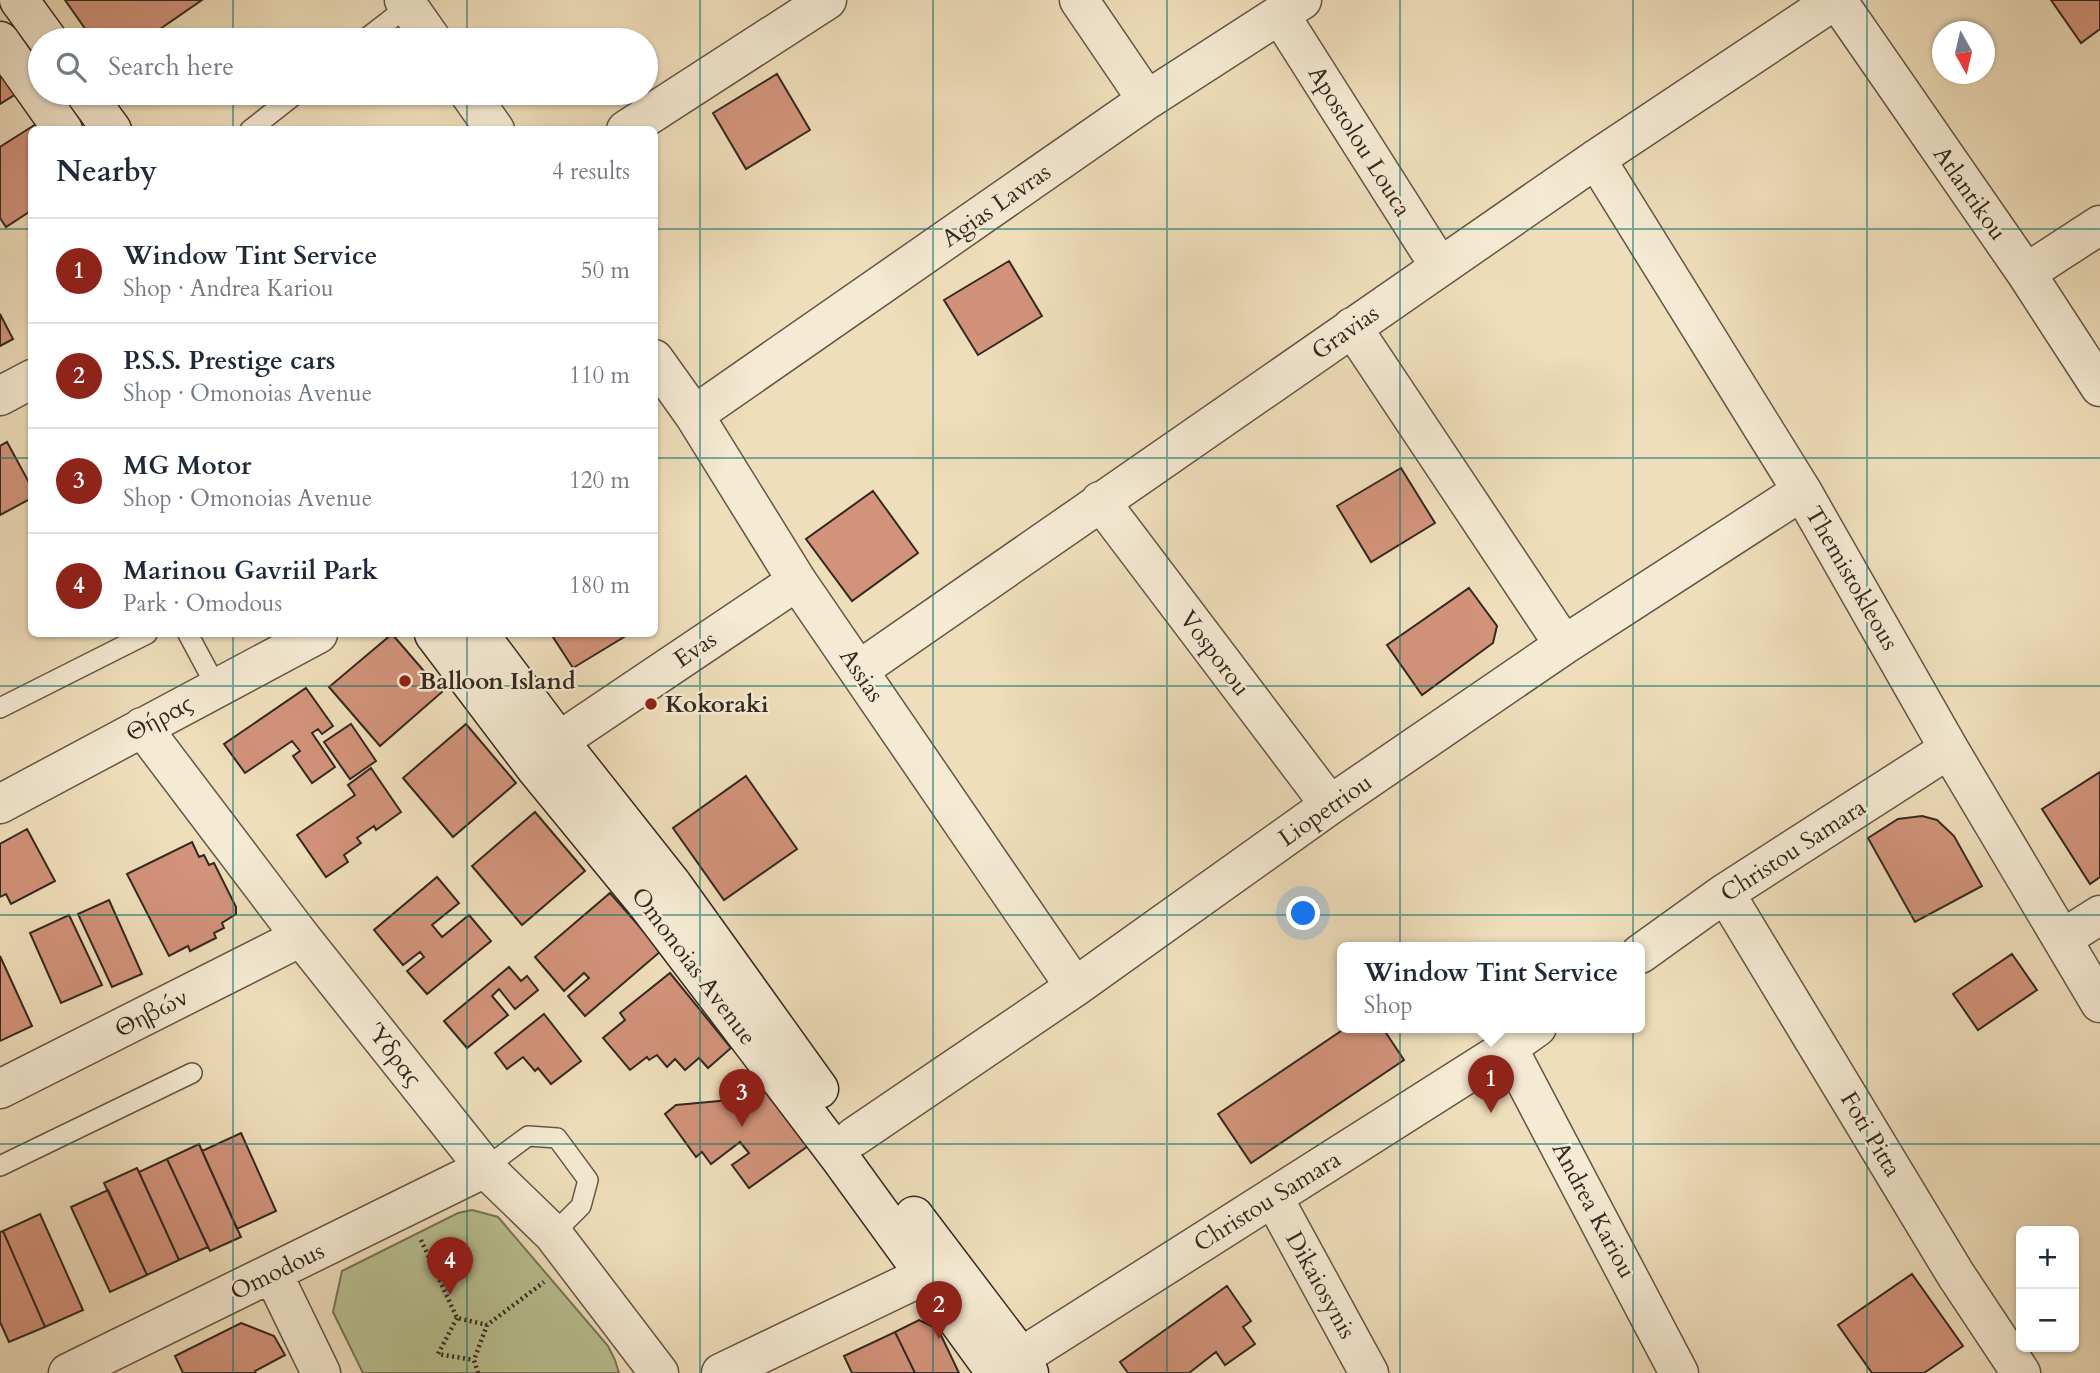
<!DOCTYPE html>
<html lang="en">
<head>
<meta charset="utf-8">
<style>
  :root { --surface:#fff; --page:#f2f2f3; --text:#1f2937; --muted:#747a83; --line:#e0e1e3; --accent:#8f2418 }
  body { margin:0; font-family:Cardo,serif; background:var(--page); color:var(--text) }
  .controls { position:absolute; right:21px; bottom:21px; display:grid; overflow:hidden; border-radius:10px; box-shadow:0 2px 5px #0004 }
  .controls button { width:63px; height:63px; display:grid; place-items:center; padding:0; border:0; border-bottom:2px solid var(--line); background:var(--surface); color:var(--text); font:35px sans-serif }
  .compass { position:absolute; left:1932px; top:21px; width:63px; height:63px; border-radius:50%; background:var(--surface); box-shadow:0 2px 5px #0004; rotate:172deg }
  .you { position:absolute; left:1304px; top:914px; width:24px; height:24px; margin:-18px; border:5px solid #fff; border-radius:50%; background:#1a73e8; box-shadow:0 0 0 10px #1a73e833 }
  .badge { display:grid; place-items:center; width:46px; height:46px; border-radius:50%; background:var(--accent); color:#fff; font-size:23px; font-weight:700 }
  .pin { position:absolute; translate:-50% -58px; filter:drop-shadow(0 2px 4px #0008) }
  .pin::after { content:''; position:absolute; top:37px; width:24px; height:21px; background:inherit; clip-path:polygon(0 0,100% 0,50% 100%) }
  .popup { position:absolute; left:1337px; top:942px; width:308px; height:91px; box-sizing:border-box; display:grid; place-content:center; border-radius:10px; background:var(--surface); filter:drop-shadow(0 2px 5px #0005); font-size:23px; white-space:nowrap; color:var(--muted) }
  .popup b { font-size:26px; color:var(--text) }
  .popup::after { content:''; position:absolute; left:50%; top:100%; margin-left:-14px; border:14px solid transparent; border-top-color:var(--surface) }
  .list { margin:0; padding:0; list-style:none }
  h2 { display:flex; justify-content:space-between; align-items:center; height:91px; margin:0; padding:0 28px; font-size:30px }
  h2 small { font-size:23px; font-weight:400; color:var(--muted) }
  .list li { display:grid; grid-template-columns:46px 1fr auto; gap:21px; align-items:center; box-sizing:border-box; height:105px; padding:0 28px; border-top:2px solid var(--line) }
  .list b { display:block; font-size:26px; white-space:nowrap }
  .list p { margin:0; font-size:23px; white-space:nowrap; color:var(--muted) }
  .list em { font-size:23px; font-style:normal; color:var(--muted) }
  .icon { flex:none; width:38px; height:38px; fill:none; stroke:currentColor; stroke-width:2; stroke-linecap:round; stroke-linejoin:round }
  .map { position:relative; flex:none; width:2100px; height:1373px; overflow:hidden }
  .search { position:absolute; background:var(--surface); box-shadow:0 2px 5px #0004; left:28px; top:28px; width:630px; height:77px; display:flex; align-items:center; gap:18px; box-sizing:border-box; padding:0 24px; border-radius:38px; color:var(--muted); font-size:26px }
  .panel { position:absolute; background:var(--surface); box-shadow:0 2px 5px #0004; left:28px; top:126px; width:630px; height:511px; border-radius:10px }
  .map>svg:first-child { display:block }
  .green { fill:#b9c191; stroke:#767558; stroke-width:2 }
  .building { fill:#d2937a; stroke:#332920; stroke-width:2 }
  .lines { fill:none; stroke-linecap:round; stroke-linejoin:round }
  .service-casing { stroke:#625647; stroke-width:22 }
  .minor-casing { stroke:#625647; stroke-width:41 }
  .secondary-casing { stroke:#332920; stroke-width:41 }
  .path { stroke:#332920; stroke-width:4.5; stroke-dasharray:2 3.5; stroke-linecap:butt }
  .service { stroke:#f5ead3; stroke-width:19 }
  .minor { stroke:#f5ead3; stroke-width:38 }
  .secondary { stroke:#f5ead3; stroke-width:38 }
  .grid { fill:none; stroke:#0f766e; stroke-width:2; stroke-opacity:0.55 }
  .poi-dot { fill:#8f2418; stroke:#f5ead3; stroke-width:2.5 }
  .labels { text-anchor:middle; stroke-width:5; stroke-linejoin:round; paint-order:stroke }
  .street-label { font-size:24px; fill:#332920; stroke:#f5ead3 }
  .poi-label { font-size:24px; font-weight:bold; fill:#332920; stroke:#f5ead3; text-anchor:start }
</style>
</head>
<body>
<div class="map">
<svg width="2100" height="1373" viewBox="0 0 2100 1373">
  <rect width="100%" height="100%" fill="#efdebb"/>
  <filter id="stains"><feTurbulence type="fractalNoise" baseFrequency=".00286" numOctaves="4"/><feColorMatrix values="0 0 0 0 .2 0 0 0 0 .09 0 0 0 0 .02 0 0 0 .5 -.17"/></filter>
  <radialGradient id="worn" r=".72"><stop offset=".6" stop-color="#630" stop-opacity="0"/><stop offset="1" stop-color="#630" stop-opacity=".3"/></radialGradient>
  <!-- green -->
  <path class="green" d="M 472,1210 L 498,1217 L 608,1346 L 615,1360 L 619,1373 L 363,1373 L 333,1312 L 342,1271 L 458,1213 Z"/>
  <!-- building -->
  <path class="building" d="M 65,0 L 202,0 L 144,40 L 93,40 Z
    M 2051,0 L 2100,0 L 2100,29 L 2081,43 Z
    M 0,69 L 16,94 L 0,104 Z
    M 777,74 L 810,130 L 746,169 L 713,113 Z
    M 36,124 L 40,130 L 32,130 L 32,210 L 6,227 L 0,218 L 0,147 Z
    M 1009,261 L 1042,316 L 978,355 L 944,300 Z
    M 0,314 L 13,339 L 0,346 Z
    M 7,442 L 32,488 L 32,498 L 0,515 L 0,446 Z
    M 1401,468 L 1435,523 L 1371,562 L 1337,506 Z
    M 873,491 L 918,553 L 852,601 L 806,539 Z
    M 1469,588 L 1497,626 L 1493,643 L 1422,695 L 1387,645 Z
    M 392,634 L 442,692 L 380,746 L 329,687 Z
    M 551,634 L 629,634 L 573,668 Z
    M 306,688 L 333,726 L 322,734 L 318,729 L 312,733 L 335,767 L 312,783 L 293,756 L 300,751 L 292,741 L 245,773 L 224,744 Z
    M 351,724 L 376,761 L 350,779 L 324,742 Z
    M 466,724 L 516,783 L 453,837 L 403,778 Z
    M 371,768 L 401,812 L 376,830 L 374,826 L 357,838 L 361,843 L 344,855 L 348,862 L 326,877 L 297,835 L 355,795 L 348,785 Z
    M 2100,772 L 2100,877 L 2090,884 L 2042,809 Z
    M 746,776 L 797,849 L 724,900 L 673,828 Z
    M 535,812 L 585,871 L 522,925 L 472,866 Z
    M 1922,816 L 1937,820 L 1954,836 L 1982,886 L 1915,922 L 1868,838 L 1898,819 Z
    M 27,829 L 55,881 L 11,904 L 6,894 L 0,897 L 0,844 Z
    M 192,842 L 199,857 L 204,855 L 209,865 L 214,863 L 236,907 L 236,914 L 222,923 L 224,928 L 214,933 L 216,938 L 190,951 L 188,946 L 169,956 L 127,874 Z
    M 437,877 L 459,903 L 432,925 L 442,937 L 469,915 L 491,941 L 427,994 L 407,971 L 424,957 L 420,952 L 403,965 L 374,930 Z
    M 610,893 L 661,951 L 585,1016 L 568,996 L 589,978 L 584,973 L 564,991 L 535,957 Z
    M 109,900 L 142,974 L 112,987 L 78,914 Z
    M 69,915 L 102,985 L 61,1003 L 30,933 Z
    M 2012,954 L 2037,990 L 1978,1030 L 1953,994 Z
    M 0,956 L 32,1026 L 0,1041 Z
    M 509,967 L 521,981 L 527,976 L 538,990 L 515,1009 L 499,989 L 492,996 L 508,1015 L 467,1048 L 444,1021 Z
    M 670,973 L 731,1048 L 708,1068 L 699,1058 L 685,1070 L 675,1059 L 667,1067 L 657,1055 L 649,1060 L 647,1057 L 630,1070 L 603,1038 L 625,1020 L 620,1013 Z
    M 544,1014 L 581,1061 L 551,1084 L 538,1068 L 535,1071 L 523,1057 L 507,1069 L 495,1053 Z
    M 1347,1027 L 1382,1027 L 1404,1060 L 1251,1163 L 1218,1114 Z
    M 762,1084 L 808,1146 L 749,1188 L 732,1165 L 749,1153 L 740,1142 L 711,1164 L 702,1152 L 696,1157 L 665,1114 L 676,1105 L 741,1099 Z
    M 241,1133 L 276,1211 L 237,1229 L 202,1151 Z
    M 199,1144 L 241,1237 L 210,1251 L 167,1159 Z
    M 167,1159 L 208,1247 L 179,1260 L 139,1172 Z
    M 137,1168 L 179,1260 L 147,1275 L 104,1183 Z
    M 108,1190 L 147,1275 L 110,1292 L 71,1207 Z
    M 40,1214 L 83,1310 L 45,1327 L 3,1231 Z
    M 3,1231 L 45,1327 L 9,1342 L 0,1322 L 0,1232 Z
    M 1912,1274 L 1963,1346 L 1924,1373 L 1872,1373 L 1838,1325 Z
    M 1227,1286 L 1251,1321 L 1243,1327 L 1255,1344 L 1225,1365 L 1216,1352 L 1189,1373 L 1128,1373 L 1120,1362 Z
    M 919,1320 L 938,1329 L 959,1373 L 915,1373 L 895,1332 Z
    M 241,1323 L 274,1336 L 285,1355 L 255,1371 L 256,1373 L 183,1373 L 175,1356 Z
    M 895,1332 L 915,1373 L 852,1373 L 844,1356 Z"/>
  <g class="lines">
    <!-- service casing -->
    <g class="service-casing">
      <path id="service" d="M 364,40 L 408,6
        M 250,130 L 297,93
        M 188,634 L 217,688
        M 0,708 L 147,634
        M 0,1166 L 192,1073
        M 485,1168 L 528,1136 L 557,1138 L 588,1180 L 581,1206 L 553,1234"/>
    </g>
    <!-- minor casing -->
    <g class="minor-casing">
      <path id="minor" d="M 404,0 L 432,40
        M 1079,0 L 1147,100
        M 1837,0 L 2026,273 L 2100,387
        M 1280,15 L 1440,267
        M 469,93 L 495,130
        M 626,130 L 827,0
        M 1596,159 L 1802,491 L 1949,749 L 2100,1003
        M 2026,273 L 2100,225
        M 1352,327 L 1564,645
        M 654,359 L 694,415 L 797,581 L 1075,987
        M 0,396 L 32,379
        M 694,415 L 1147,100 L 1302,0
        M 1100,501 L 1330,805
        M 859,670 L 1596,159 L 1835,0
        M 142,727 L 301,937 L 485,1168 L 553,1234 L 659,1373
        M 559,741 L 797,581
        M 0,804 L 318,634
        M 1725,893 L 1956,1275 L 2021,1373
        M 2062,939 L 2100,915
        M 1640,954 L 1725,893 L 1949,749
        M 1508,1048 L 1679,1373
        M 0,1089 L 301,937
        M 854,1137 L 1075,987 L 1330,805 L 1564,645 L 1802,491
        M 1273,1197 L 1369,1373
        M 273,1274 L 321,1373
        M 68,1373 L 485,1168
        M 721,1373 L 925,1275
        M 996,1373 L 1508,1048 L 1537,1027"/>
    </g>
    <!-- secondary casing -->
    <g class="secondary-casing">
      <path id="secondary" d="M 19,0 L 48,40
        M 0,41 L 63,130
        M 85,93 L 112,130
        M 434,634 L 537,770 L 647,904 L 840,1158 L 996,1373
        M 479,634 L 559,741 L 672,884 L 819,1089
        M 914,1216 L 1021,1357 L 1029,1373"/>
    </g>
    <!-- path -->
    <path class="path" d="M 421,1240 L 457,1318 L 487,1325
      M 457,1318 L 438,1354 L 474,1360
      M 478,1373 L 474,1360 L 487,1325 L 544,1282"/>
    <!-- service -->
    <use href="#service" class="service"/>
    <!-- minor -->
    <use href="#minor" class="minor"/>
    <!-- secondary -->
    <use href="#secondary" class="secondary"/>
  </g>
  <!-- grid -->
  <path class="grid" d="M 233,0 L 233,40M 467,0 L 467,40M 700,0 L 700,1373M 933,0 L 933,1373M 1167,0 L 1167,1373M 1400,0 L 1400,1373M 1633,0 L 1633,1373M 1867,0 L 1867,1373M 233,93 L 233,130M 467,93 L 467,130M 0,229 L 32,229M 654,229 L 2100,229M 0,458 L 32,458M 654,458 L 2100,458M 233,634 L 233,1373M 467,634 L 467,1373M 0,686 L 2100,686M 0,915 L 2100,915M 0,1144 L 2100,1144"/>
  <!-- markers -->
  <g class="poi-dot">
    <circle cx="405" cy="681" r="7"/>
    <circle cx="651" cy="704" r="7"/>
  </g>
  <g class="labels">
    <!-- street labels -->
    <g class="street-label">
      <text transform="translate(1360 141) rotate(58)" y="8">Apostolou Louca</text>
      <text transform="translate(1970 193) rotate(55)" y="8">Atlantikou</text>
      <text transform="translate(996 205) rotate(-35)" y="8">Agias Lavras</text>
      <text transform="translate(1345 332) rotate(-35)" y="8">Gravias</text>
      <text transform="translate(1852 578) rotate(60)" y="8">Themistokleous</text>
      <text transform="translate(695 649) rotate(-34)" y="8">Evas</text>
      <text transform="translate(1215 653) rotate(53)" y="8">Vosporou</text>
      <text transform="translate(862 675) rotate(56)" y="8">Assias</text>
      <text transform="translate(159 718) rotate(-28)" y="8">Θήρας</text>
      <text transform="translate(1325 810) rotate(-35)" y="8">Liopetriou</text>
      <text transform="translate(1793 850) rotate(-33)" y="8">Christou Samara</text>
      <text transform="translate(694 966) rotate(53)" y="8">Omonoias Avenue</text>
      <text transform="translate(151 1013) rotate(-27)" y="8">Θηβών</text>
      <text transform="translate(395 1055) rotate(52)" y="8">Ύδρας</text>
      <text transform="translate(1871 1134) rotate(59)" y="8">Foti Pitta</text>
      <text transform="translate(1267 1201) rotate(-32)" y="8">Christou Samara</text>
      <text transform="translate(1594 1210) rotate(62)" y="8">Andrea Kariou</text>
      <text transform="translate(277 1271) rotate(-26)" y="8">Omodous</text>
      <text transform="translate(1321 1285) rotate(61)" y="8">Dikaiosynis</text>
    </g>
    <!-- poi labels -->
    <g class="poi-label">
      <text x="419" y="689">Balloon Island</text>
      <text x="665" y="712">Kokoraki</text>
    </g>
  </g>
  <rect width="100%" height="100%" filter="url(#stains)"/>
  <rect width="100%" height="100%" fill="url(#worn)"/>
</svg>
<div class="controls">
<button>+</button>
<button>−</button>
</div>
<svg class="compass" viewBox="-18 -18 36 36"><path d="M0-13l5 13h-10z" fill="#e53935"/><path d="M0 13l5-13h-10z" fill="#747a83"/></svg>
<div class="you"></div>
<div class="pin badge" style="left:1491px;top:1113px">1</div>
<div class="popup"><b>Window Tint Service</b>Shop</div>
<div class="pin badge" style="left:939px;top:1339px">2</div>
<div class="pin badge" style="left:742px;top:1127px">3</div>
<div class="pin badge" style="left:450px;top:1295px">4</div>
<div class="search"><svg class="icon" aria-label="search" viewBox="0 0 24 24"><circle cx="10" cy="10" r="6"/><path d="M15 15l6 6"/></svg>Search here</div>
<section class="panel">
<h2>Nearby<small>4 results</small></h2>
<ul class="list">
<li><span class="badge">1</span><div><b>Window Tint Service</b><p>Shop · Andrea Kariou</p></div><em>50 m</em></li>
<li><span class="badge">2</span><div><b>P.S.S. Prestige cars</b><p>Shop · Omonoias Avenue</p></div><em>110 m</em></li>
<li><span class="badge">3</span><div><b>MG Motor</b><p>Shop · Omonoias Avenue</p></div><em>120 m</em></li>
<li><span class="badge">4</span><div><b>Marinou Gavriil Park</b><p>Park · Omodous</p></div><em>180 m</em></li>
</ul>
</section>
</div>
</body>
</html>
